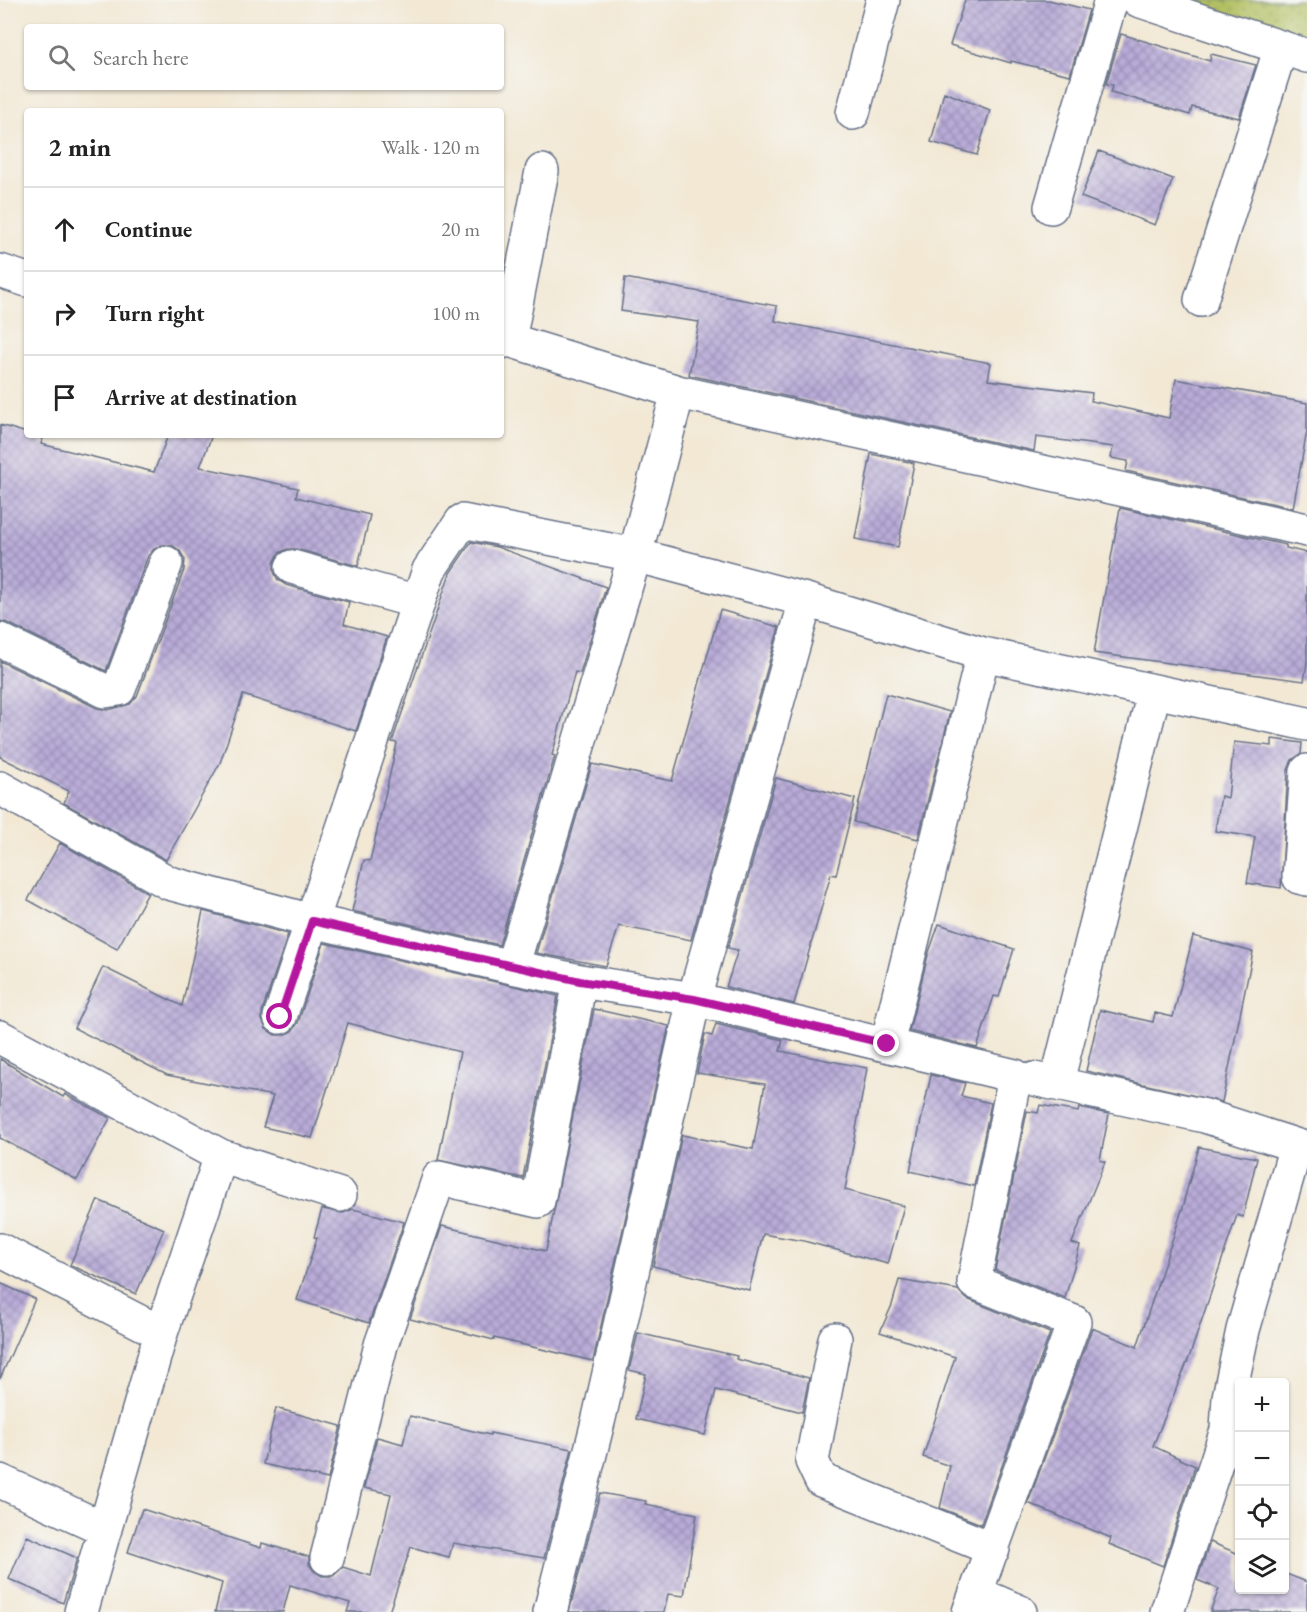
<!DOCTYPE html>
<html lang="en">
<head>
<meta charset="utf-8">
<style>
  :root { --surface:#fff; --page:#f6f6f6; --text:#222; --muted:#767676; --line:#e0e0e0 }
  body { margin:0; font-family:"EB Garamond",serif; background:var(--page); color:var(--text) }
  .controls { position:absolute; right:18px; bottom:18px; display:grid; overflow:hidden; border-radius:6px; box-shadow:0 2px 4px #0004 }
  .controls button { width:54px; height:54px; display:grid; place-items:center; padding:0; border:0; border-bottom:2px solid var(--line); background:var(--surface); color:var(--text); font:30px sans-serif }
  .stop { position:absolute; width:18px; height:18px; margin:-14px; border:4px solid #b5179e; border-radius:50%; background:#fff }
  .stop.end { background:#b5179e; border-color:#fff; box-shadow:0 2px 6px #0008 }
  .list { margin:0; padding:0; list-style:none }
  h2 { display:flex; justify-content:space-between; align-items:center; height:78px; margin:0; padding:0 24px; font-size:26px }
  h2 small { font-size:20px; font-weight:400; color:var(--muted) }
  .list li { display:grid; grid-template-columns:39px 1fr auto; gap:18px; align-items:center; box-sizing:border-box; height:84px; padding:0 24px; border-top:2px solid var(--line) }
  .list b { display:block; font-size:22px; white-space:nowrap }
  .list em { font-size:20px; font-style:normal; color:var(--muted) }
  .icon { flex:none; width:33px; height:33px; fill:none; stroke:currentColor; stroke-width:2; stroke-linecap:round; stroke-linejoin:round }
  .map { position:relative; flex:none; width:1307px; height:1612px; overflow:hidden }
  .search { position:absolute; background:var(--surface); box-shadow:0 2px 4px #0004; left:24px; top:24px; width:480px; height:66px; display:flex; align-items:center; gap:15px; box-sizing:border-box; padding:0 21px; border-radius:6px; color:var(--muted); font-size:22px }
  .panel { position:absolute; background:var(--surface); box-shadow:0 2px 4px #0004; left:24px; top:108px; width:480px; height:330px; border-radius:6px }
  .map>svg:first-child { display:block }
  .park { fill:url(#park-dots); stroke:#667860; stroke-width:1.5 }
  .building { fill:url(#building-cross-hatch) }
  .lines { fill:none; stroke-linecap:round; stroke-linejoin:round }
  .minor-casing { stroke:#667087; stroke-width:36 }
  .minor { stroke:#fff; stroke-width:33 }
  .route { stroke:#b5179e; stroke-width:8 }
</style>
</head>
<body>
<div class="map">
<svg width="1307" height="1612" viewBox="0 0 1307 1612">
  <defs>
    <pattern id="park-dots" width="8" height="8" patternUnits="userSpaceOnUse" patternTransform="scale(1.5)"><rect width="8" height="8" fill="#b2c062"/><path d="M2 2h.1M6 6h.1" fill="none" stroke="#98a558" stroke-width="1.8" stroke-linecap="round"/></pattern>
    <pattern id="building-cross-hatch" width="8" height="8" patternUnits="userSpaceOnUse" patternTransform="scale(1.5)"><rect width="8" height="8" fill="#b9acd8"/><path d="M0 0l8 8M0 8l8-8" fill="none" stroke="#968cb2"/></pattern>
  </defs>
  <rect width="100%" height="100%" fill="#f6f6f2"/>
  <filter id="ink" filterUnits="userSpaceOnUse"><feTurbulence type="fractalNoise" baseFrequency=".0167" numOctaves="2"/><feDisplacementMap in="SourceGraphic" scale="12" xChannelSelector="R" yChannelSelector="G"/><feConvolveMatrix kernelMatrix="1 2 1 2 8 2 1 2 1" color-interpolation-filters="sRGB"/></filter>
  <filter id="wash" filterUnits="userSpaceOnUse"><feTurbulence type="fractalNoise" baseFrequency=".008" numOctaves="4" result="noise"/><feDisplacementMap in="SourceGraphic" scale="24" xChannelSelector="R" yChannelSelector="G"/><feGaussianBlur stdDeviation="1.35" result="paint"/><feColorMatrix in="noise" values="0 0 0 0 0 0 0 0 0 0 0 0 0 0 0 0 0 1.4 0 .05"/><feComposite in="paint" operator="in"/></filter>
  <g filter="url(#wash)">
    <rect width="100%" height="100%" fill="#f2e8d4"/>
    <!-- park -->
    <path class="park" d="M 1139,0 L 1307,0 L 1307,56 Z"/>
    <g id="blocks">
      <!-- building -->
      <path class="building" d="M 965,0 L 1049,0 L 1089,10 L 1070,75 L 1011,61 L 1011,63 L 950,45 Z
        M 1121,34 L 1210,61 L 1211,54 L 1256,65 L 1239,118 L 1192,107 L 1190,115 L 1111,92 L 1113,85 L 1106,84 Z
        M 944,92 L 990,110 L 977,155 L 931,142 Z
        M 1099,151 L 1173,179 L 1155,225 L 1081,197 Z
        M 625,278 L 777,306 L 775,321 L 991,363 L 988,380 L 1092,393 L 1091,401 L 1169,418 L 1176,379 L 1307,403 L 1307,431 L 1293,508 L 1126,471 L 1128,461 L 1111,458 L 1113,447 L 1036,437 L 1034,451 L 689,375 L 699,322 L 621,311 Z
        M 0,425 L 27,433 L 27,435 L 43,438 L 41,444 L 154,472 L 168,435 L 212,435 L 200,467 L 298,488 L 296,497 L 370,515 L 358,566 L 296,549 L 287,549 L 279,553 L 274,563 L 274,572 L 278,580 L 286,585 L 349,602 L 344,624 L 387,637 L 356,731 L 243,695 L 220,763 L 166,860 L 64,803 L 69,791 L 0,757 L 0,661 L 97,708 L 108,710 L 130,704 L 137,696 L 184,570 L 185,560 L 180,551 L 172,545 L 162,545 L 154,549 L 148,556 L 106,671 L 8,623 L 0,621 Z
        M 871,454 L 914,463 L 898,547 L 855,539 Z
        M 1120,508 L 1286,545 L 1286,548 L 1307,553 L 1307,663 L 1304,681 L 1094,653 Z
        M 471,542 L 497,547 L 606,587 L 580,673 L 575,672 L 552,755 L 555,756 L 499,945 L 352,911 L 364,860 L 370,861 L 397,743 L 392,742 L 450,573 Z
        M 720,610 L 779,627 L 691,940 L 619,926 L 606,966 L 536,953 L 592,764 L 672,781 Z
        M 886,694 L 950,712 L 918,839 L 854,822 Z
        M 1272,739 L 1302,743 L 1301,754 L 1292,760 L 1288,770 L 1281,888 L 1247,883 L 1255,837 L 1215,831 L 1221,796 L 1228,798 L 1234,742 L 1272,746 Z
        M 776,778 L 855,799 L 836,875 L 831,874 L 794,1004 L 726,987 L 738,950 L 728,948 Z
        M 60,843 L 148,893 L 117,949 L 28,900 Z
        M 203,911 L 288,934 L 262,1012 L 262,1020 L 266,1029 L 275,1035 L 284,1035 L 292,1031 L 298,1023 L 324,943 L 558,996 L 523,1178 L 438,1160 L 460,1052 L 348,1023 L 312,1138 L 263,1127 L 273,1096 L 167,1075 L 74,1028 L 103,967 L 182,1006 Z
        M 939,924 L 1014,949 L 999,997 L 994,996 L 977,1048 L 909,1031 L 928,955 Z
        M 1193,936 L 1253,952 L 1222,1102 L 1086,1071 L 1100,1010 L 1153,1022 L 1155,1013 L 1173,1017 Z
        M 594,1009 L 669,1026 L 593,1361 L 494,1338 L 494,1340 L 410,1319 L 442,1226 L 546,1251 Z
        M 716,1024 L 783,1040 L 780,1051 L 867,1068 L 845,1190 L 904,1206 L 888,1264 L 804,1241 L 763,1234 L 749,1290 L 653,1266 L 682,1135 L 753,1149 L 765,1084 L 697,1073 L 705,1034 L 712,1036 Z
        M 0,1059 L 63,1097 L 65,1094 L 110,1118 L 77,1180 L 0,1138 Z
        M 931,1075 L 965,1083 L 961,1096 L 991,1103 L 974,1186 L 910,1171 Z
        M 1040,1105 L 1078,1112 L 1079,1108 L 1109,1114 L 1100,1160 L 1105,1162 L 1072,1243 L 1080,1246 L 1065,1298 L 995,1270 L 1027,1111 L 1038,1113 Z
        M 1199,1147 L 1257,1158 L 1243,1217 L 1237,1215 L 1190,1355 L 1153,1446 L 1195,1466 L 1163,1566 L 1109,1544 L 1111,1538 L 1028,1503 L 1092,1328 L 1137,1347 L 1185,1201 L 1184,1200 Z
        M 98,1200 L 164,1229 L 136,1294 L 70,1265 Z
        M 322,1209 L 343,1213 L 353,1209 L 404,1222 L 369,1323 L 297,1300 L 317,1238 L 314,1237 Z
        M 899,1280 L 958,1290 L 967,1299 L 1050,1333 L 981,1524 L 940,1508 L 950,1466 L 923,1457 L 955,1357 L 880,1332 L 892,1305 Z
        M 0,1283 L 35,1299 L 0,1379 Z
        M 638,1333 L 737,1356 L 736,1359 L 809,1378 L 802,1412 L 716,1390 L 705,1435 L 636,1419 L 646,1374 L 629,1370 Z
        M 276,1408 L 341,1426 L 328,1479 L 263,1464 Z
        M 410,1416 L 490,1435 L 490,1433 L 572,1449 L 544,1558 L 453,1543 L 449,1557 L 411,1547 L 389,1612 L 347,1612 L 350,1603 L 290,1585 L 283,1612 L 215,1612 L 222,1583 L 128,1552 L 142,1509 L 261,1548 L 262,1543 L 309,1557 L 309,1564 L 314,1571 L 322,1576 L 333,1576 L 343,1567 L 371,1576 L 391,1494 L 364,1488 L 377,1437 L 403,1444 Z
        M 600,1493 L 646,1501 L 645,1504 L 697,1514 L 684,1596 L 668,1594 L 664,1612 L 569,1612 Z
        M 27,1536 L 77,1558 L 63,1603 L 9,1579 Z
        M 1210,1542 L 1239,1554 L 1239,1590 L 1284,1590 L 1284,1573 L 1307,1582 L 1307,1612 L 1210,1612 L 1219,1589 L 1197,1580 Z"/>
    </g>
  </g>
  <g filter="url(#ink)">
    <use href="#blocks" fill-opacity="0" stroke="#667087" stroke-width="1.5"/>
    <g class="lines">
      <!-- minor casing -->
      <g class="minor-casing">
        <path id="minor" d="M 1138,0 L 1307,56
          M 853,113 L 883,0
          M 1051,207 L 1111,0
          M 0,271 L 27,280
          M 1201,300 L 1281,47
          M 509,340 L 542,171
          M 501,342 L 509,340 L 678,392 L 635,555 L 806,600 L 983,654
          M 678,392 L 1307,530
          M 292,567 L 418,602
          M 0,640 L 105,691 L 119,689 L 166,563
          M 1307,771 L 1299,877 L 1307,879
          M 0,788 L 169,883 L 312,921 L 512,967 L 580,981 L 694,999 L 1015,1076 L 974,1282 L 1074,1322 L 969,1612
          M 280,1017 L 429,570 L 462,521 L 635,555 L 512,967
          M 0,1037 L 221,1156 L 340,1195
          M 887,1044 L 983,654 L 1307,724
          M 1034,1079 L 1205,1116 L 1307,1149
          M 1057,1082 L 1154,692
          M 0,1250 L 161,1333
          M 835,1339 L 812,1461 L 821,1480 L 993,1549
          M 0,1481 L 105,1529
          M 327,1558 L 381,1345 L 439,1178 L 538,1201 L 580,981
          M 976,1593 L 1020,1612
          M 81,1612 L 161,1333 L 221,1156
          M 550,1612 L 599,1418 L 694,999 L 806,600
          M 1167,1612 L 1227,1430 L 1229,1397 L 1243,1330 L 1296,1146"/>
      </g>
      <!-- minor -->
      <use href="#minor" class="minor"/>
    </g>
  </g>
  <g class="lines" filter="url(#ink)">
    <!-- route -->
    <path class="route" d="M 280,1017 L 312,921 L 580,981 L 694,999 L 887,1044"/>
  </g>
</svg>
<div class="controls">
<button>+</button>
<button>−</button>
<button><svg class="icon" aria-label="locate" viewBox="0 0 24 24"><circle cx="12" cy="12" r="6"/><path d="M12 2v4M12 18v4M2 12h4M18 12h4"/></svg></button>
<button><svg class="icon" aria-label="layers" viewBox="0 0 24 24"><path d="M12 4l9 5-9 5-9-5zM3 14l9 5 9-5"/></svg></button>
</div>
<div class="stop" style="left:280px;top:1017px"></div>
<div class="stop end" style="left:887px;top:1044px"></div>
<div class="search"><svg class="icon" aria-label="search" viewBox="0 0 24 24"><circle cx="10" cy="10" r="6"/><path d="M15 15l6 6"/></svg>Search here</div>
<section class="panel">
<h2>2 min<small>Walk · 120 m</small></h2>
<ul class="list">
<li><svg class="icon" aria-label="ahead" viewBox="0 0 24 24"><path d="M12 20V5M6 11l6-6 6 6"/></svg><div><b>Continue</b></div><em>20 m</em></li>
<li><svg class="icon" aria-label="right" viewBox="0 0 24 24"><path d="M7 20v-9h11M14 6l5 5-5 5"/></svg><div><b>Turn right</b></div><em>100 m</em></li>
<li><svg class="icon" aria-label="arrive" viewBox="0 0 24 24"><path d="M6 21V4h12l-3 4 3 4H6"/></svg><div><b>Arrive at destination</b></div></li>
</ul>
</section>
</div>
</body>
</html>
